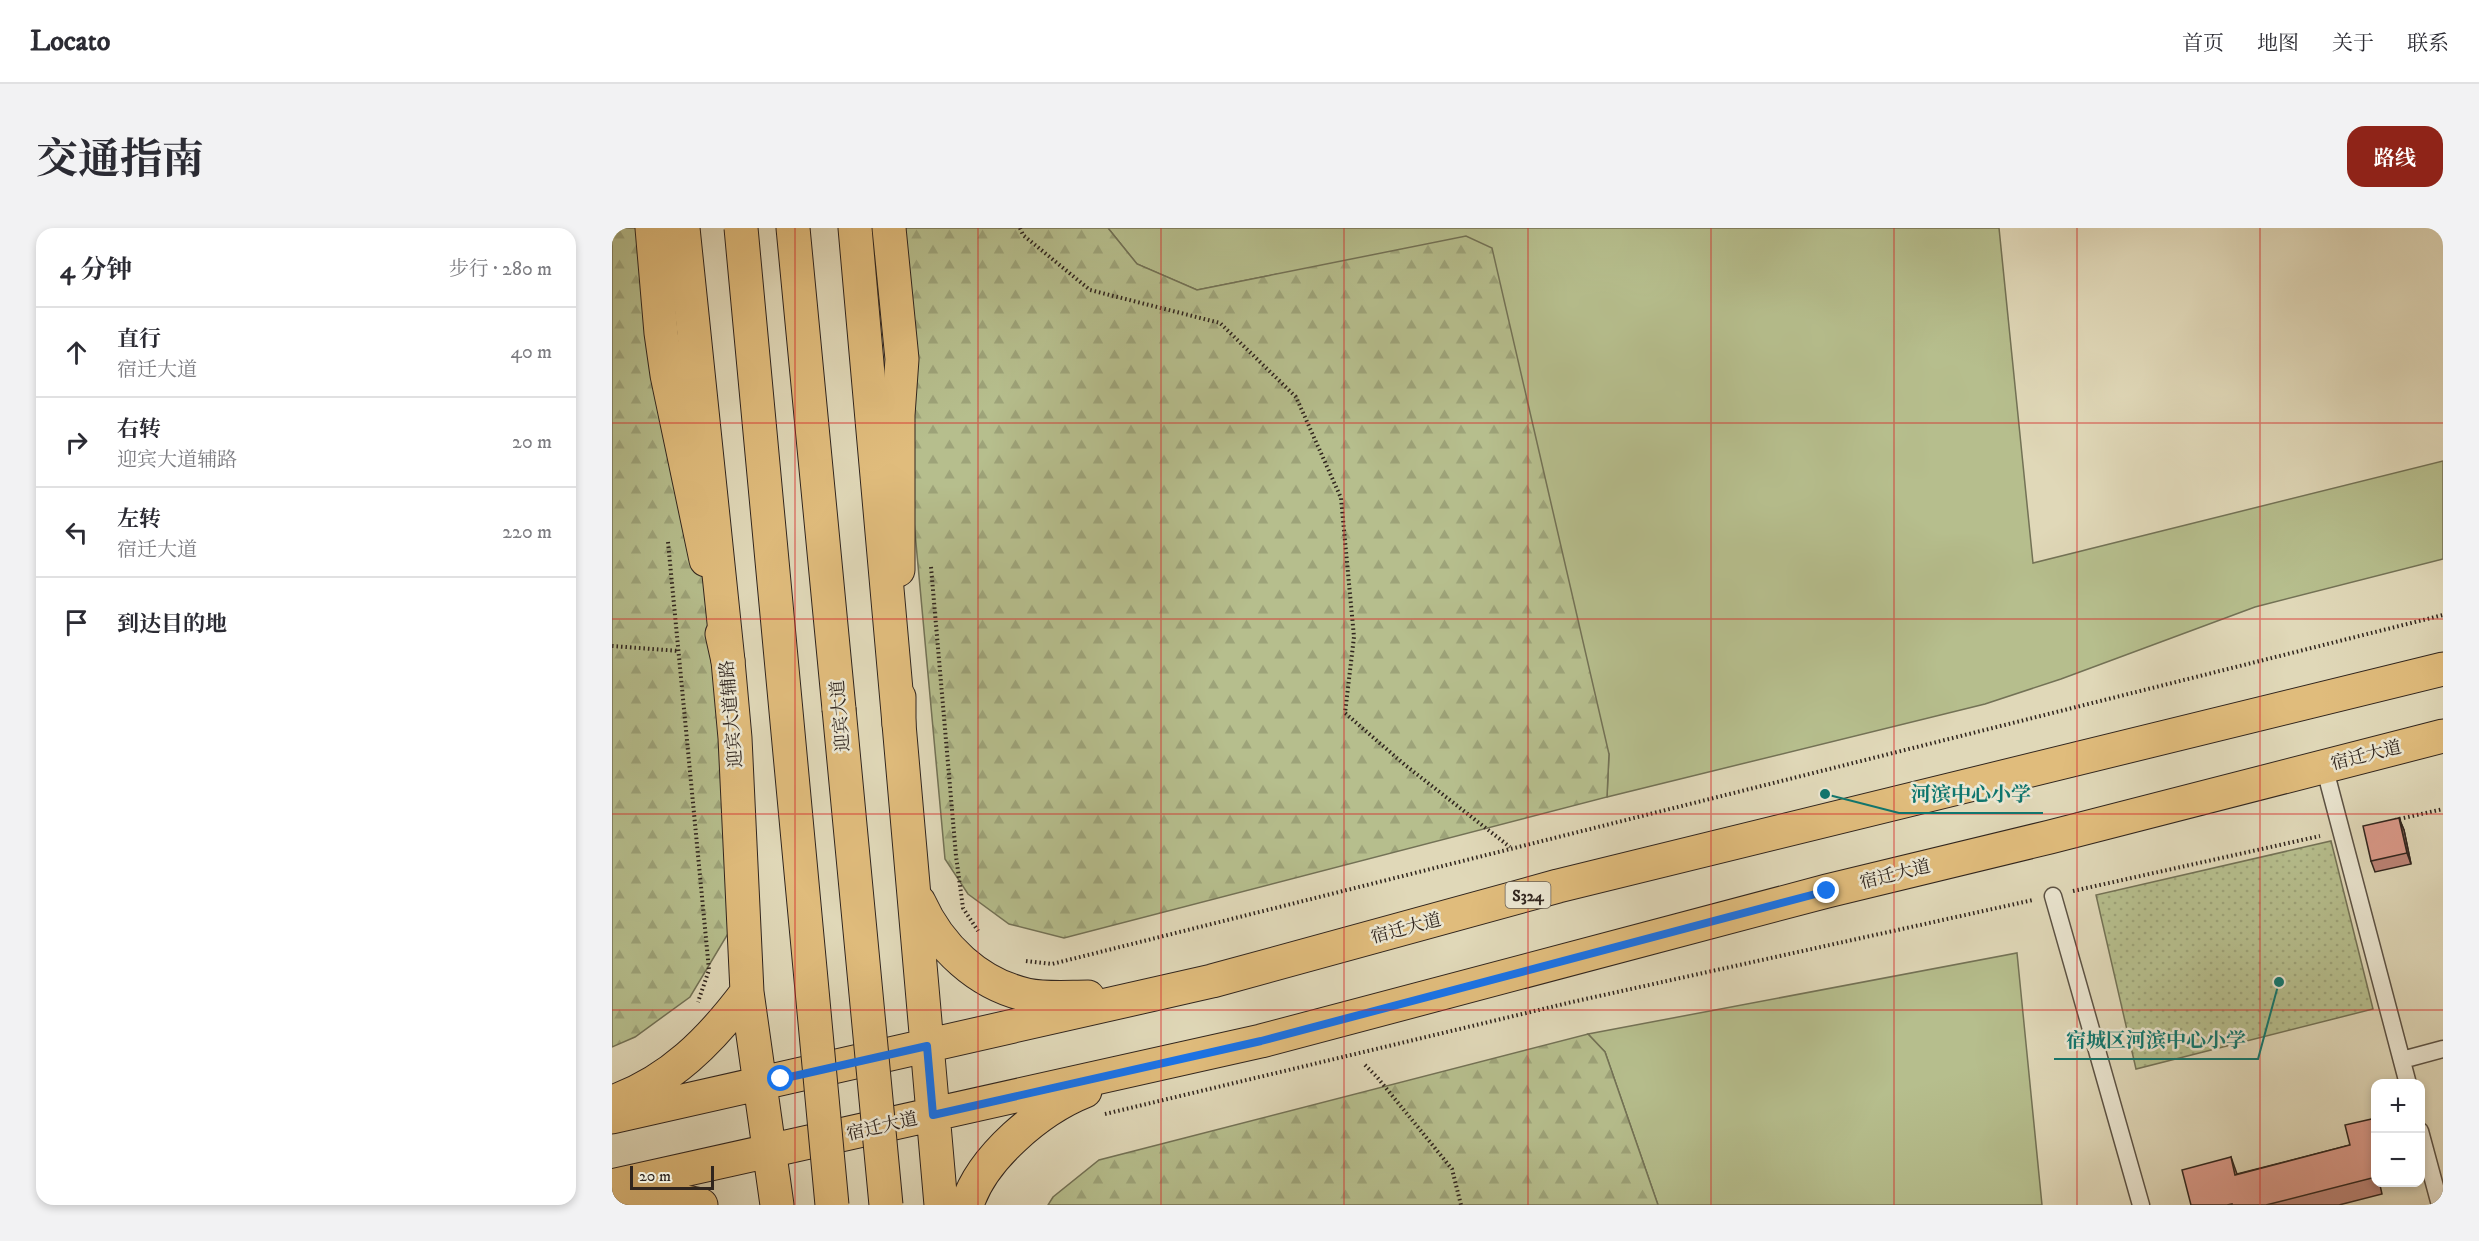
<!DOCTYPE html>
<html lang="zh">
<head>
<meta charset="utf-8">
<style>
  :root { --surface:#fff; --page:#f2f2f3; --text:#2b2b33; --muted:#7c7c81; --line:#e1e1e2; --accent:#8f2418 }
  body { margin:0; font-family:"IM FELL DW Pica","Noto Serif SC",serif; background:var(--page); color:var(--text) }
  .controls { position:absolute; right:18px; bottom:18px; display:grid; overflow:hidden; border-radius:12px; box-shadow:0 3px 9px #0003 }
  .controls button { width:54px; height:54px; display:grid; place-items:center; padding:0; border:0; border-bottom:2px solid var(--line); background:var(--surface); color:var(--text); font:30px sans-serif }
  .scale { position:absolute; left:18px; bottom:15px; width:84px; box-sizing:border-box; padding-left:6px; border:3px solid #30251e; border-top:0; font-size:16px; line-height:21px; white-space:nowrap; color:#30251e; -webkit-text-stroke:4px #ebe6d1; paint-order:stroke }
  .stop { position:absolute; width:18px; height:18px; margin:-14px; border:4px solid #1a73e8; border-radius:50%; background:#fff }
  .stop.end { background:#1a73e8; border-color:#fff; box-shadow:0 2px 6px #0008 }
  .list { margin:0; padding:0; list-style:none }
  h2 { display:flex; justify-content:space-between; align-items:center; height:78px; margin:0; padding:0 24px; font-size:26px }
  h2 small { font-size:20px; font-weight:400; color:var(--muted) }
  .list li { display:grid; grid-template-columns:39px 1fr auto; gap:18px; align-items:center; box-sizing:border-box; height:90px; padding:0 24px; border-top:2px solid var(--line) }
  .list b { display:block; font-size:22px; white-space:nowrap }
  .list p { margin:0; font-size:20px; white-space:nowrap; color:var(--muted) }
  .list em { font-size:20px; font-style:normal; color:var(--muted) }
  .icon { flex:none; width:33px; height:33px; fill:none; stroke:currentColor; stroke-width:2; stroke-linecap:round; stroke-linejoin:round }
  .map { position:relative; flex:none; width:1831px; height:977px; overflow:hidden; border-radius:18px }
  header { display:flex; align-items:center; gap:36px; box-sizing:border-box; height:84px; padding:0 30px; background:var(--surface); border-bottom:2px solid var(--line) }
  header strong { font-size:28px }
  nav { display:flex; gap:33px; margin-inline-start:auto; font-size:21px }
  .intro { display:flex; align-items:center; justify-content:space-between; box-sizing:border-box; height:144px; padding:0 36px }
  h1 { margin:0; font-size:42px }
  .button { padding:15px 27px; border-radius:18px; background:var(--accent); color:#fff; font-size:21px; font-weight:700 }
  main { display:flex; gap:36px; padding:0 36px }
  aside { flex:1; background:var(--surface); border-radius:18px; box-shadow:0 3px 9px #0003 }
  .map>svg:first-child { display:block }
  .grass { fill:#b6be8d; stroke:#737256; stroke-width:1.5 }
  .forest { fill:url(#forest-firs); stroke:#737256; stroke-width:1.5 }
  .park { fill:url(#park-dots); stroke:#737256; stroke-width:1.5 }
  .lines { fill:none; stroke-linecap:round; stroke-linejoin:round }
  .service-casing { stroke:#5c5244; stroke-width:19 }
  .primary-casing { stroke:#30251e; stroke-width:35 }
  .trunk-casing { stroke:#30251e; stroke-width:35 }
  .path { stroke:#30251e; stroke-width:4; stroke-dasharray:1.5 3; stroke-linecap:butt }
  .service { stroke:#ebe6d1; stroke-width:16 }
  .primary { stroke:#e0bc7c; stroke-width:33 }
  .trunk { stroke:#e0bc7c; stroke-width:33 }
  .trunk-bridge-casing { stroke:#30251e; stroke-width:35; stroke-linecap:butt }
  .trunk-bridge { stroke:#e0bc7c; stroke-width:33 }
  .wall { fill:#bc8477; stroke:#30251e; stroke-width:1.5 }
  .shaded-wall { fill:#996c61; stroke:#30251e; stroke-width:1.5 }
  .building { fill:#db9a8a; stroke:#30251e; stroke-width:1.5 }
  .route { stroke:#1a73e8; stroke-width:8 }
  .grid { fill:none; stroke:#d62828; stroke-width:1.5; stroke-opacity:0.55 }
  .labels { text-anchor:middle; stroke-width:5; stroke-linejoin:round; paint-order:stroke }
  .shield { fill:#ebe6d1; stroke:#685f54; stroke-width:1.5 }
  .shield-label { font-size:16px; font-weight:bold; fill:#30251e }
  .street-label { font-size:18px; fill:#30251e; stroke:#ebe6d1 }
  .leader { fill:none; stroke:#0f766e; stroke-width:2 }
  .callout-dot { fill:#0f766e; stroke:#ebe6d1; stroke-width:2 }
  .callout-label { font-size:20px; text-anchor:middle; font-weight:bold; fill:#0f766e; stroke:#ebe6d1; stroke-width:5; stroke-linejoin:round; paint-order:stroke }
</style>
</head>
<body>
<header>
<strong>Locato</strong>
<nav><a>首页</a><a>地图</a><a>关于</a><a>联系</a></nav>
</header>
<div class="intro"><h1>交通指南</h1><a class="button">路线</a></div>
<main>
<aside>
<h2>4 分钟<small>步行 · 280 m</small></h2>
<ul class="list">
<li><svg class="icon" aria-label="ahead" viewBox="0 0 24 24"><path d="M12 20V5M6 11l6-6 6 6"/></svg><div><b>直行</b><p>宿迁大道</p></div><em>40 m</em></li>
<li><svg class="icon" aria-label="right" viewBox="0 0 24 24"><path d="M7 20v-9h11M14 6l5 5-5 5"/></svg><div><b>右转</b><p>迎宾大道辅路</p></div><em>20 m</em></li>
<li><svg class="icon" aria-label="left" viewBox="0 0 24 24"><path d="M17 20v-9H6M10 6l-5 5 5 5"/></svg><div><b>左转</b><p>宿迁大道</p></div><em>220 m</em></li>
<li><svg class="icon" aria-label="arrive" viewBox="0 0 24 24"><path d="M6 21V4h12l-3 4 3 4H6"/></svg><div><b>到达目的地</b></div></li>
</ul>
</aside>
<div class="map">
<svg width="1831" height="977" viewBox="0 0 1831 977">
  <defs>
    <pattern id="forest-firs" width="22" height="20" patternUnits="userSpaceOnUse" patternTransform="scale(1.5)"><rect width="22" height="20" fill="#b6be8d"/><path d="M5 1l3.5 6h-7zM16 11l3.5 6h-7z" fill="#9da379"/></pattern>
    <pattern id="park-dots" width="8" height="8" patternUnits="userSpaceOnUse" patternTransform="scale(1.5)"><rect width="8" height="8" fill="#b6be8d"/><path d="M2 2h.1M6 6h.1" fill="none" stroke="#9da379" stroke-width="1.8" stroke-linecap="round"/></pattern>
  </defs>
  <rect width="100%" height="100%" fill="#e0d8b8"/>
  <filter id="stains"><feTurbulence type="fractalNoise" baseFrequency=".00333" numOctaves="4"/><feColorMatrix values="0 0 0 0 .2 0 0 0 0 .09 0 0 0 0 .02 0 0 0 .5 -.17"/></filter>
  <radialGradient id="worn" r=".72"><stop offset=".6" stop-color="#630" stop-opacity="0"/><stop offset="1" stop-color="#630" stop-opacity=".3"/></radialGradient>
  <!-- grass -->
  <path class="grass" d="M 496,0 L 1387,0 L 1421,335 L 1831,233 L 1831,331 L 1643,379 L 1449,451 L 1373,476 L 995,569 L 997,526 L 665,46 L 585,62 L 525,36 Z
    M 1405,725 L 1430,977 L 1046,977 L 993,824 L 976,806 Z"/>
  <!-- forest -->
  <path class="forest" d="M 0,0 L 66,0 L 127,664 L 117,704 L 78,769 L 23,809 L 0,819 Z
    M 275,0 L 496,0 L 525,36 L 585,62 L 854,8 L 880,20 L 997,526 L 995,569 L 452,710 L 397,696 L 356,666 L 333,631 Z
    M 976,806 L 993,824 L 1046,977 L 436,977 L 441,969 L 487,932 Z"/>
  <!-- park -->
  <path class="park" d="M 1719,613 L 1761,781 L 1524,841 L 1484,667 Z"/>
  <g class="lines">
    <!-- service casing -->
    <g class="service-casing">
      <path id="service" d="M 1712,538 L 1796,856
        M 1441,668 L 1529,977
        M 1790,832 L 1831,821
        M 1808,903 L 1828,977"/>
    </g>
    <!-- primary casing -->
    <g class="primary-casing">
      <path id="primary" d="M 40,0 L 49,105 L 55,147 L 94,332
        M 277,0 L 290,131 L 286,187 L 286,342
        M 110,406 L 116,433 L 123,510 L 135,764 L 165,977
        M 287,469 L 287,496 L 329,977
        M 307,674 C 327,719 366,756 415,767 C 434,771 457,769 476,769
        M 0,874 C 58,854 99,812 135,764
        M 0,889 L 600,753 L 946,658 L 1831,441
        M 0,958 L 649,813 L 1215,663 L 1438,609 L 1831,508
        M 8,974 L 53,970 L 89,977
        M 355,977 C 370,929 428,881 473,863"/>
    </g>
    <!-- trunk casing -->
    <g class="trunk-casing">
      <path id="trunk" d="M 71,0 L 116,433
        M 181,0 L 227,481
        M 243,0 L 287,496"/>
    </g>
    <!-- path -->
    <path class="path" d="M 408,0 L 411,7 L 478,62 L 608,95 L 684,169 L 729,270 L 742,409 L 733,485 L 793,537 L 898,619
      M 56,314 L 97,742 L 86,774
      M 319,339 L 344,628 L 351,680 L 366,703
      M 0,418 L 67,423
      M 1783,592 L 1831,581
      M 1461,663 L 1708,608
      M 414,733 L 440,736 L 1831,387
      M 753,837 L 765,849 L 840,941 L 849,977
      M 493,886 L 960,774 L 1421,672"/>
    <!-- service -->
    <use href="#service" class="service"/>
    <!-- primary -->
    <use href="#primary" class="primary"/>
    <!-- trunk -->
    <use href="#trunk" class="trunk"/>
    <!-- trunk-bridge casing -->
    <g class="trunk-bridge-casing">
      <path id="trunk-bridge" d="M 129,0 L 220,977
        M 227,481 L 274,977"/>
    </g>
    <!-- trunk-bridge -->
    <use href="#trunk-bridge" class="trunk-bridge"/>
  </g>
  <!-- wall -->
  <path class="wall" d="M 1787,590 L 1792,602 L 1799,636 L 1763,644 L 1759,633 Z
    M 1764,890 L 1764,954 L 1778,954 L 1768,957 L 1770,966 L 1727,977 L 1579,977 L 1619,929 L 1625,946 L 1738,917 Z"/>
  <!-- shaded-wall -->
  <path class="shaded-wall" d="M 1787,590 L 1792,602 L 1799,636 L 1795,625 Z"/>
  <!-- building -->
  <path class="building" d="M 1787,590 L 1795,625 L 1759,633 L 1751,598 Z
    M 1764,890 L 1764,940 L 1761,940 L 1764,949 L 1654,977 L 1620,977 L 1620,976 L 1615,977 L 1579,977 L 1570,942 L 1619,929 L 1623,947 L 1738,917 L 1733,897 Z"/>
  <g class="lines">
    <!-- route -->
    <path class="route" d="M 169,851 L 315,818 L 321,887 L 649,813 L 1215,663"/>
  </g>
  <!-- grid -->
  <path class="grid" d="M 183,0 L 183,977M 366,0 L 366,977M 549,0 L 549,977M 732,0 L 732,977M 916,0 L 916,977M 1099,0 L 1099,977M 1282,0 L 1282,977M 1465,0 L 1465,977M 1648,0 L 1648,977M 0,195 L 1831,195M 0,391 L 1831,391M 0,586 L 1831,586M 0,782 L 1831,782"/>
  <g class="labels">
    <!-- shield labels -->
    <rect class="shield" x="893.5" y="654" width="45" height="26" rx="4.5"/>
    <g class="shield-label">
      <text x="916" y="673">S324</text>
    </g>
    <!-- street labels -->
    <g class="street-label">
      <text transform="translate(119 486) rotate(-95)" y="6">迎宾大道辅路</text>
      <text transform="translate(228 488) rotate(-95)" y="6">迎宾大道</text>
      <text transform="translate(1754 527) rotate(-14)" y="6">宿迁大道</text>
      <text transform="translate(1283 646) rotate(-14)" y="6">宿迁大道</text>
      <text transform="translate(794 700) rotate(-15)" y="6">宿迁大道</text>
      <text transform="translate(270 898) rotate(-13)" y="6">宿迁大道</text>
    </g>
  </g>
  <!-- callouts -->
  <path class="leader" d="M1213 566L1287 585H1431M1667 754L1646 831H1442"/>
  <g class="callout-dot">
    <circle cx="1213" cy="566" r="6"/>
    <circle cx="1667" cy="754" r="6"/>
  </g>
  <g class="callout-label">
    <text x="1359" y="573">河滨中心小学</text>
    <text x="1544" y="819">宿城区河滨中心小学</text>
  </g>
  <rect width="100%" height="100%" filter="url(#stains)"/>
  <rect width="100%" height="100%" fill="url(#worn)"/>
</svg>
<div class="controls">
<button>+</button>
<button>−</button>
</div>
<div class="scale">20 m</div>
<div class="stop" style="left:169px;top:851px"></div>
<div class="stop end" style="left:1215px;top:663px"></div>
</div>
</main>
</body>
</html>
